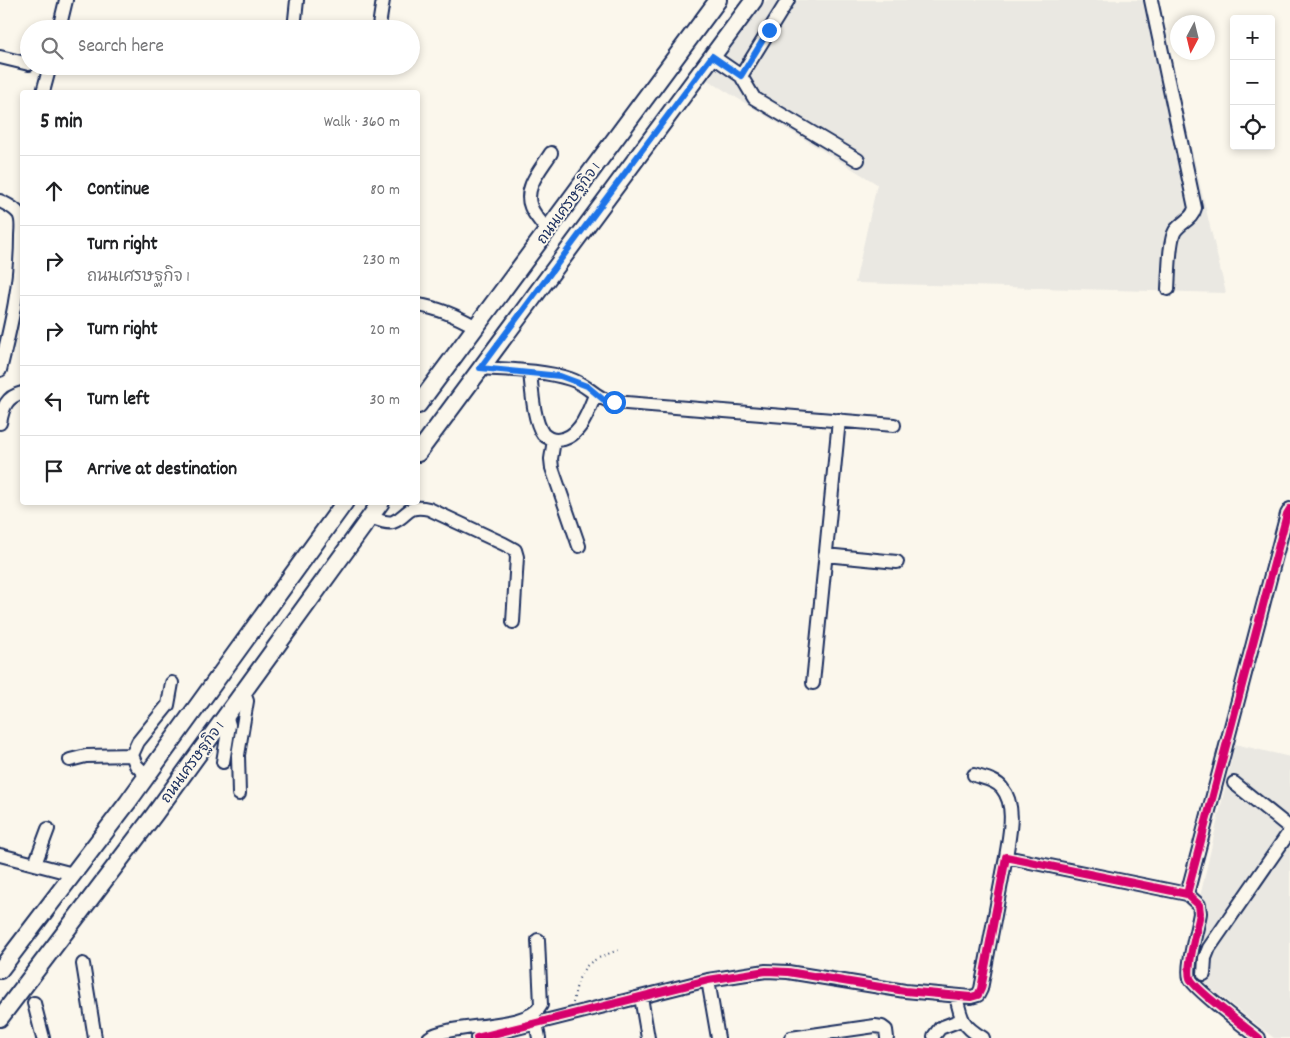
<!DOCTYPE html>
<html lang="en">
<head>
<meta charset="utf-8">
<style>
  :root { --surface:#fff; --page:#f2f2f2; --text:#202124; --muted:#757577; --line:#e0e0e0 }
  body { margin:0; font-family:Dekko,"Playpen Sans Thai",sans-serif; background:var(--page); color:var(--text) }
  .controls { position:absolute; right:15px; top:15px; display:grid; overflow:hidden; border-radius:5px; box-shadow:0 2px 8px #0003 }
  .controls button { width:45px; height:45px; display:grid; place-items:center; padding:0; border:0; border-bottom:1px solid var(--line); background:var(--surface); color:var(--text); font:25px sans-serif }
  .compass { position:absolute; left:1170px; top:15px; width:45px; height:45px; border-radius:50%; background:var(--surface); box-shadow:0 2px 8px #0003; rotate:187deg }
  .stop { position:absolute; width:15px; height:15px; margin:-11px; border:4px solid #1a73e8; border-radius:50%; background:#fff }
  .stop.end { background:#1a73e8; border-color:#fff; box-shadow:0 1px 5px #0008 }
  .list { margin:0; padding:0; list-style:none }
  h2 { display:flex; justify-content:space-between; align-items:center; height:65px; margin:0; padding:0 20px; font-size:21px }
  h2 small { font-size:16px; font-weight:400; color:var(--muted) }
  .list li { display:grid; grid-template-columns:32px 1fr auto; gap:15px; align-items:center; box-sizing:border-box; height:70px; padding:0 20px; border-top:1px solid var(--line) }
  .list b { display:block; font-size:19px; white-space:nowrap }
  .list p { margin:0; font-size:16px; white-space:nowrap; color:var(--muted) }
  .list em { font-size:16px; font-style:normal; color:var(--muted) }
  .icon { flex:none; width:28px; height:28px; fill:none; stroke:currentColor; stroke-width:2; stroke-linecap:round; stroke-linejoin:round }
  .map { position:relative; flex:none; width:1290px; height:1038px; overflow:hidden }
  .search { position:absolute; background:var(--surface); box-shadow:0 2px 8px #0003; left:20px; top:20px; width:400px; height:55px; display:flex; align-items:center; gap:12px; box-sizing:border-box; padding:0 18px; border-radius:28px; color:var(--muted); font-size:19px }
  .panel { position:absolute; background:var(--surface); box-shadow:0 2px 8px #0003; left:20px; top:90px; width:400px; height:415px; border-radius:5px }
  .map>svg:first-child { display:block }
  .built { fill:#eae8e2 }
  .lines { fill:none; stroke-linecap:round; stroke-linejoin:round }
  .minor-casing { stroke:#1b2f5e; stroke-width:16 }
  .major-casing { stroke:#1b2f5e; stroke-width:20 }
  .path { stroke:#1b2f5e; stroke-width:2; stroke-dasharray:1 4; stroke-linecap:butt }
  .minor { stroke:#fbf7ec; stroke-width:12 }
  .major { stroke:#fbf7ec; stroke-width:16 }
  .cycleway-casing { stroke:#fbf7ec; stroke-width:11 }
  .cycleway { stroke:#d6006c; stroke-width:8 }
  .route { stroke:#1a73e8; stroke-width:6 }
  .labels { text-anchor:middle; stroke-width:4; stroke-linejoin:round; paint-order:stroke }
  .street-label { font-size:15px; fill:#1b2f5e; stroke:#fbf7ec }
</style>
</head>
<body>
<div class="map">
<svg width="1290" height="1038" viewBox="0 0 1290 1038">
  <rect width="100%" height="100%" fill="#fbf7ec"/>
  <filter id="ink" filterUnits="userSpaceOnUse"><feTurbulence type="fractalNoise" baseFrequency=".02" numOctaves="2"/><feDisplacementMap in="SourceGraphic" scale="10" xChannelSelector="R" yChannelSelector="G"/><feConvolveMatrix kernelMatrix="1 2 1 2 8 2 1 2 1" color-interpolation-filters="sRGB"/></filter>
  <g filter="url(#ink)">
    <!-- built -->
    <path class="built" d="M 767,0 L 1156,0 L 1226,293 L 855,283 L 877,184 L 706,79 Z
      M 1235,744 L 1290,757 L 1290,1038 L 1274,1038 L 1184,967 Z"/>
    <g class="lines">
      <!-- minor casing -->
      <g class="minor-casing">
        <path id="minor" d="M 1151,0 L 1195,208 C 1192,220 1182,221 1175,231 C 1169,241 1169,276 1168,289
          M 379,26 L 383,0
          M 59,29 L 66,0
          M 294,29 L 297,0
          M 712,56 L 741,76 L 754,98 L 858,160
          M 0,57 L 29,64
          M 741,76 L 788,0
          M 43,92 L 50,66
          M 0,201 C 6,204 15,208 19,214 C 23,221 21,230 21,237 C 21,283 11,326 0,370
          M 547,230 C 542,223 534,215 531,207 C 523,188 541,169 551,153
          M 418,305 C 439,308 457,316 476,327
          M 480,368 C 509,370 542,370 570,379 C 589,385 595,399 614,402 L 894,425
          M 530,372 C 532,389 533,420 543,434 C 546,437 552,440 557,440 C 580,439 588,412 595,395
          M 0,423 C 3,407 6,397 22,393
          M 554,440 L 551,459 L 552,468 L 579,546
          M 370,517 C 376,519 386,524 393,522 C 409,516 405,504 429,509 L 504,544 L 515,550 L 517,557 L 513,622
          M 825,555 L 897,562
          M 813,683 L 839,420
          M 70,760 L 86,756 L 132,755
          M 223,762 L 229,725 L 226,715
          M 974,775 C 983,778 996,780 1002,788 C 1017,806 1009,836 1006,857
          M 147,776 L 136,765 L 132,755 L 138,742 L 168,705 L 172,683
          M 1234,783 L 1290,828
          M 239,794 L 238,755 L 247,701 L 243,690
          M 0,855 L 73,874
          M 35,864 L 48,829
          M 1187,894 L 1287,514 L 1290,509
          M 83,964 L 95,1038
          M 1204,974 L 1205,958 L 1209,948 L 1290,831
          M 708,980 L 718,1038
          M 956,996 C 961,1019 962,1026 983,1038
          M 641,997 L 648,1038
          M 34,1003 L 43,1038
          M 536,1023 L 539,1038
          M 934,1036 L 940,1028 L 961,1020
          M 429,1038 C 451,1022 528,1031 541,1005 L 538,940
          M 477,1038 L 708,980 L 766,971 L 788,972 L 905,991 L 971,997 L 978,995 L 981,989 L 1006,857 L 1187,894 L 1199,905 L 1200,913 C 1198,927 1186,966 1190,978 C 1193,988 1248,1029 1259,1038
          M 791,1038 L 875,1026 L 882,1027 L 886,1030 L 887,1038"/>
      </g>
      <!-- major casing -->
      <g class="major-casing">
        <path id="major" d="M 418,405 L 718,0
          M 418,453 L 754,0
          M 0,970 L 128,802 L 345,502
          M 0,1018 L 154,815 L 381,502"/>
      </g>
      <!-- path -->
      <path class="path" d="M 573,1003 C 580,964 586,962 621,949"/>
      <!-- minor -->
      <use href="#minor" class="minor"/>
      <!-- major -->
      <use href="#major" class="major"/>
      <!-- cycleway casing -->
      <g class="cycleway-casing">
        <path id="cycleway" d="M 1187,894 L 1287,514 L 1290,509
          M 477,1038 L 708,980 L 766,971 L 788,972 L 905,991 L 971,997 L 978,995 L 981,989 L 1006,857 L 1187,894 L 1199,905 L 1200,913 C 1198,927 1186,966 1190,978 C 1193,988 1248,1029 1259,1038"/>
      </g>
      <!-- cycleway -->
      <use href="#cycleway" class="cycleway"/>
    </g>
  </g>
  <g class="lines" filter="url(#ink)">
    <!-- route -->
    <path class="route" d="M 614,402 L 605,401 L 587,386 L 560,376 L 480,368 L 712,56 L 741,76 L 769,30"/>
  </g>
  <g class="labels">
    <!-- street labels -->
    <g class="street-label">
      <text transform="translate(568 203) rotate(-54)" y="5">ถนนเศรษฐกิจ 1</text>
      <text transform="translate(192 762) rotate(-54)" y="5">ถนนเศรษฐกิจ 1</text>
    </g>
  </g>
</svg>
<div class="controls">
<button>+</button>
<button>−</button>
<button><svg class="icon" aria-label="locate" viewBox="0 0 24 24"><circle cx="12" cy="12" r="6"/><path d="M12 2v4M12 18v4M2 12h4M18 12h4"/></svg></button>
</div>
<svg class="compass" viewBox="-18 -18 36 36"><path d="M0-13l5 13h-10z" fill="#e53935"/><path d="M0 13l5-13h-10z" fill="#757577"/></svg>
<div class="stop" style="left:614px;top:402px"></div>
<div class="stop end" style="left:769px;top:30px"></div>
<div class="search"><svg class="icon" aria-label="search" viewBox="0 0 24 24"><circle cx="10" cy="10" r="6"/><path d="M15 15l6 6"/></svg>Search here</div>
<section class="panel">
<h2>5 min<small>Walk · 360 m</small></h2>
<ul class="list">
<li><svg class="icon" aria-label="ahead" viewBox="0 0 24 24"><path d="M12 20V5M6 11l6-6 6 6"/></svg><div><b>Continue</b></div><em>80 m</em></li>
<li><svg class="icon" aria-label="right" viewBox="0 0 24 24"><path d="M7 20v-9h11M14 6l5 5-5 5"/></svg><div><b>Turn right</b><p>ถนนเศรษฐกิจ 1</p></div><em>230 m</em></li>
<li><svg class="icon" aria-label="right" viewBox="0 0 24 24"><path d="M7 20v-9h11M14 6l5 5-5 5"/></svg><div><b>Turn right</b></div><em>20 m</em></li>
<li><svg class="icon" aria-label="left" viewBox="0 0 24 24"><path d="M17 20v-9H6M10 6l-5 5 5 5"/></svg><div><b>Turn left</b></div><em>30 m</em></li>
<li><svg class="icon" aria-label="arrive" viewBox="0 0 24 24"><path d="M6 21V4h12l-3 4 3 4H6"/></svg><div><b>Arrive at destination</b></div></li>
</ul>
</section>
</div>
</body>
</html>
